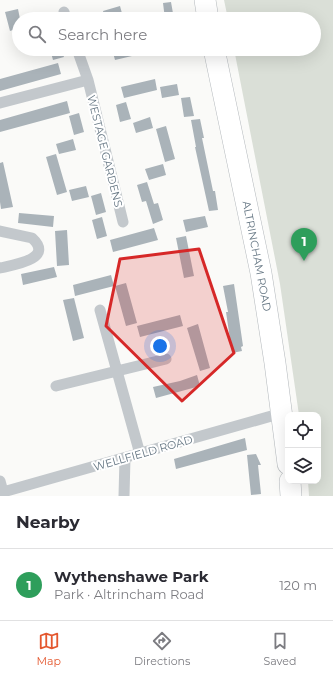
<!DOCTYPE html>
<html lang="en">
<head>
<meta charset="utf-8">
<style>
  :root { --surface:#fff; --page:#f7f7f7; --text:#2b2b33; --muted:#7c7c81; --line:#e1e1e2; --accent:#e4572e }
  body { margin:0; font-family:Montserrat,sans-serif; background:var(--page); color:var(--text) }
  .controls { position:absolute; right:12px; bottom:12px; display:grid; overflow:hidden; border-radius:8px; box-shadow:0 4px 16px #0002 }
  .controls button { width:36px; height:36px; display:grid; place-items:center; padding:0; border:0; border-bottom:1px solid var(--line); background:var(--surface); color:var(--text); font:20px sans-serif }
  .you { position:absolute; left:160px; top:346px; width:14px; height:14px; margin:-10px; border:3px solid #fff; border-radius:50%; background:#1a73e8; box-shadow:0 0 0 6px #1a73e833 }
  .badge { display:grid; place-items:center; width:26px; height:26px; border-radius:50%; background:var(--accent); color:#fff; font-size:13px; font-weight:700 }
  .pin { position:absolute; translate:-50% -33px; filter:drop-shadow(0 1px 2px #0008) }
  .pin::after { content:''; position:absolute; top:21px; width:14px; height:12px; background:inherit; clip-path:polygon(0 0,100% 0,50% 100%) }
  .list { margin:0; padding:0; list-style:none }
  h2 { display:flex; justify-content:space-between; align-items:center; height:52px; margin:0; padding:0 16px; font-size:17px }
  h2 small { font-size:13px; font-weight:400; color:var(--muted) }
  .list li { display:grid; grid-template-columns:26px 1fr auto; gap:12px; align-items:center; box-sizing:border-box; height:72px; padding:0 16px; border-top:1px solid var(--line) }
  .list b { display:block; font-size:15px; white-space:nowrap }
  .list p { margin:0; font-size:13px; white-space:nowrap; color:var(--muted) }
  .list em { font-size:13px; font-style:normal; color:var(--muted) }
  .icon { flex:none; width:22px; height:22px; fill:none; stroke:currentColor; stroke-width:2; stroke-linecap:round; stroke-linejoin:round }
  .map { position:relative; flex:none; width:333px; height:496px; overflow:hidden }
  .search { position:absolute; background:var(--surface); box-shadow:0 4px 16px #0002; left:12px; right:12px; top:12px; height:44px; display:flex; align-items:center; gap:10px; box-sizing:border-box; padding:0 14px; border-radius:22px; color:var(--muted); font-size:15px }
  .sheet { height:124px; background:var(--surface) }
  nav { display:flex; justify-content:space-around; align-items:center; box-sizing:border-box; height:56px; border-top:1px solid var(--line); background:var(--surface); font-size:11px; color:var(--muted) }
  nav a { display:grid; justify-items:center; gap:2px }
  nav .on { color:var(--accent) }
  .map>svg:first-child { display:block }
  .green { fill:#dadfd7 }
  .building { fill:#aab3b9 }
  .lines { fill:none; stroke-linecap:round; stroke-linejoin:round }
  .highway-casing { stroke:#b4b9bd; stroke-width:22 }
  .street { stroke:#c3c8cc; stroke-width:11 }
  .highway { stroke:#fff; stroke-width:21 }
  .marked { fill:#d62828; fill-opacity:0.2; stroke:#d62828; stroke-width:3; stroke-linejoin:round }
  .labels { text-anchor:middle; stroke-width:4; stroke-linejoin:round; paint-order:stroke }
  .street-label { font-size:11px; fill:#657683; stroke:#fff }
</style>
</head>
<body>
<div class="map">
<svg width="333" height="496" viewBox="0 0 333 496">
  <rect width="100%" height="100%" fill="#fafaf8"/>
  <!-- green -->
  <path class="green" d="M 224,0 L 333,0 L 333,496 L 309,496 L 308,481 L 318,481 L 318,415 L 299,415 L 280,284 L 234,49 L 314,49 L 314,19 L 228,19 Z"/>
  <!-- building -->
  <path class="building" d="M 171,2 L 174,19 L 165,19 L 163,3 Z
    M 120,6 L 123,17 L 115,19 L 105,19 L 103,11 Z
    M 18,9 L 20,19 L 19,19 L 19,28 L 10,31 L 5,12 Z
    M 50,49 L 61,49 L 64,57 L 53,60 Z
    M 112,49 L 148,49 L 149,52 L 115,60 Z
    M 58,63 L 61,74 L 0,91 L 0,79 Z
    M 155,79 L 157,90 L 124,98 L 121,87 Z
    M 177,84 L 179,95 L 162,98 L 160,87 Z
    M 190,97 L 194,116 L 184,117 L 181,98 Z
    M 67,101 L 70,113 L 0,132 L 0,120 Z
    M 126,102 L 131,119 L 120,122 L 116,105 Z
    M 79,113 L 84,132 L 74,135 L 69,116 Z
    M 150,117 L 153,128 L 136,133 L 133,123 Z
    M 200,119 L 204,138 L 202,138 L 213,191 L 215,191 L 218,210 L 209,211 L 195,147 L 196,147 L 191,120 Z
    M 166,126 L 175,159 L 165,162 L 156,129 Z
    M 73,139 L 76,150 L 59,154 L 56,144 Z
    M 56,154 L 67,192 L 57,195 L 46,157 Z
    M 3,162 L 13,207 L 1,209 L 0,202 L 0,163 Z
    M 163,164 L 166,175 L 149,180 L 145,169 Z
    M 147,182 L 154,204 L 158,203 L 163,220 L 153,224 L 146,201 L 142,202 L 137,185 Z
    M 86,186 L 89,197 L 72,201 L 69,190 Z
    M 101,193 L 106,212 L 96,215 L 91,196 Z
    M 19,213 L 54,216 L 53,227 L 18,223 Z
    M 205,216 L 208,227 L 186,232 L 183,220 Z
    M 102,217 L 107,236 L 97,239 L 92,220 Z
    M 154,228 L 158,240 L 113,252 L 110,240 Z
    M 67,230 L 69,265 L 57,266 L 55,231 Z
    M 186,236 L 194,276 L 184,278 L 176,238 Z
    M 54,267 L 57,277 L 23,285 L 21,274 Z
    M 111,275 L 114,286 L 75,296 L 73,285 Z
    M 126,283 L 137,323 L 126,326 L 115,286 Z
    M 234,284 L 243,346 L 241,347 L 242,351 L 232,353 L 226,312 L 228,312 L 223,286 Z
    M 74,298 L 84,338 L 73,341 L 63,300 Z
    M 180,315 L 183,326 L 140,337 L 137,326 Z
    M 198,324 L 210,368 L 200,371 L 187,328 Z
    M 197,375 L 200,386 L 156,398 L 153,387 L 180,381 Z
    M 245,438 L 247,450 L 176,469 L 174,459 Z
    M 256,454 L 261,465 L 258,465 L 261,494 L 251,495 L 247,455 Z"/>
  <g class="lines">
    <!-- highway casing -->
    <g class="highway-casing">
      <path id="highway" d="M 205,0 L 208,19
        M 214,49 L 261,273 L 275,363 L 288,464
        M 290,481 L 291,496"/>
    </g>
    <!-- street -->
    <path class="street" d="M 64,12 L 66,19
      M 77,49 L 88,80 L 123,222
      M 0,103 L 88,80
      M 0,231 L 32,238 C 55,259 13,265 0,268
      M 100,310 L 140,454
      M 56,386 L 166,359
      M 0,481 L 3,492
      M 0,494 L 3,492 L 282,413
      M 124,496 L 125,458"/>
    <!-- highway -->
    <use href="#highway" class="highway"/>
  </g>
  <!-- marked area -->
  <path class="marked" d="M 199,249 L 234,353 L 182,401 L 106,326 L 120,259 Z"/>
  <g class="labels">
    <!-- street labels -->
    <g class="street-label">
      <text transform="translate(105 151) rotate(76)" y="4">WESTAGE GARDENS</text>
      <text transform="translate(257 256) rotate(79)" y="4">ALTRINCHAM ROAD</text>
      <text transform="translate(143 453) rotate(-16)" y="4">WELLFIELD ROAD</text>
    </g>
  </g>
</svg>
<div class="controls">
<button><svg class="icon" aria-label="locate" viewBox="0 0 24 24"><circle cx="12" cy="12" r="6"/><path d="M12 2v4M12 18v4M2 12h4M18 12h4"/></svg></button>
<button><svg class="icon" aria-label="layers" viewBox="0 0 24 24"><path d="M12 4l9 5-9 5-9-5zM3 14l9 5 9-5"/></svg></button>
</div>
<div class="you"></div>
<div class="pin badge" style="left:304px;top:261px;background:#2e9e5b">1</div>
<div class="search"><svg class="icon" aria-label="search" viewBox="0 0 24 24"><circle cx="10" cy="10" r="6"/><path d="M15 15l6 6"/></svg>Search here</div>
</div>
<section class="sheet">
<h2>Nearby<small></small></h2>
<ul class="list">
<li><span class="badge" style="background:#2e9e5b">1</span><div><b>Wythenshawe Park</b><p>Park · Altrincham Road</p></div><em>120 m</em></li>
</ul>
</section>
<nav>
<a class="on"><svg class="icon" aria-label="map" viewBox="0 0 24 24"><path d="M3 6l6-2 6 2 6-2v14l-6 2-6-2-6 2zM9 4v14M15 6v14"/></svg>Map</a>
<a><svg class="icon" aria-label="directions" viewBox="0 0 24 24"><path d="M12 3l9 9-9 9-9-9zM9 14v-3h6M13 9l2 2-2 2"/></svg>Directions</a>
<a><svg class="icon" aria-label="saved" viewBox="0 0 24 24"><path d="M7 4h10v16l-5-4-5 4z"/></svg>Saved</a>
</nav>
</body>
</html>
